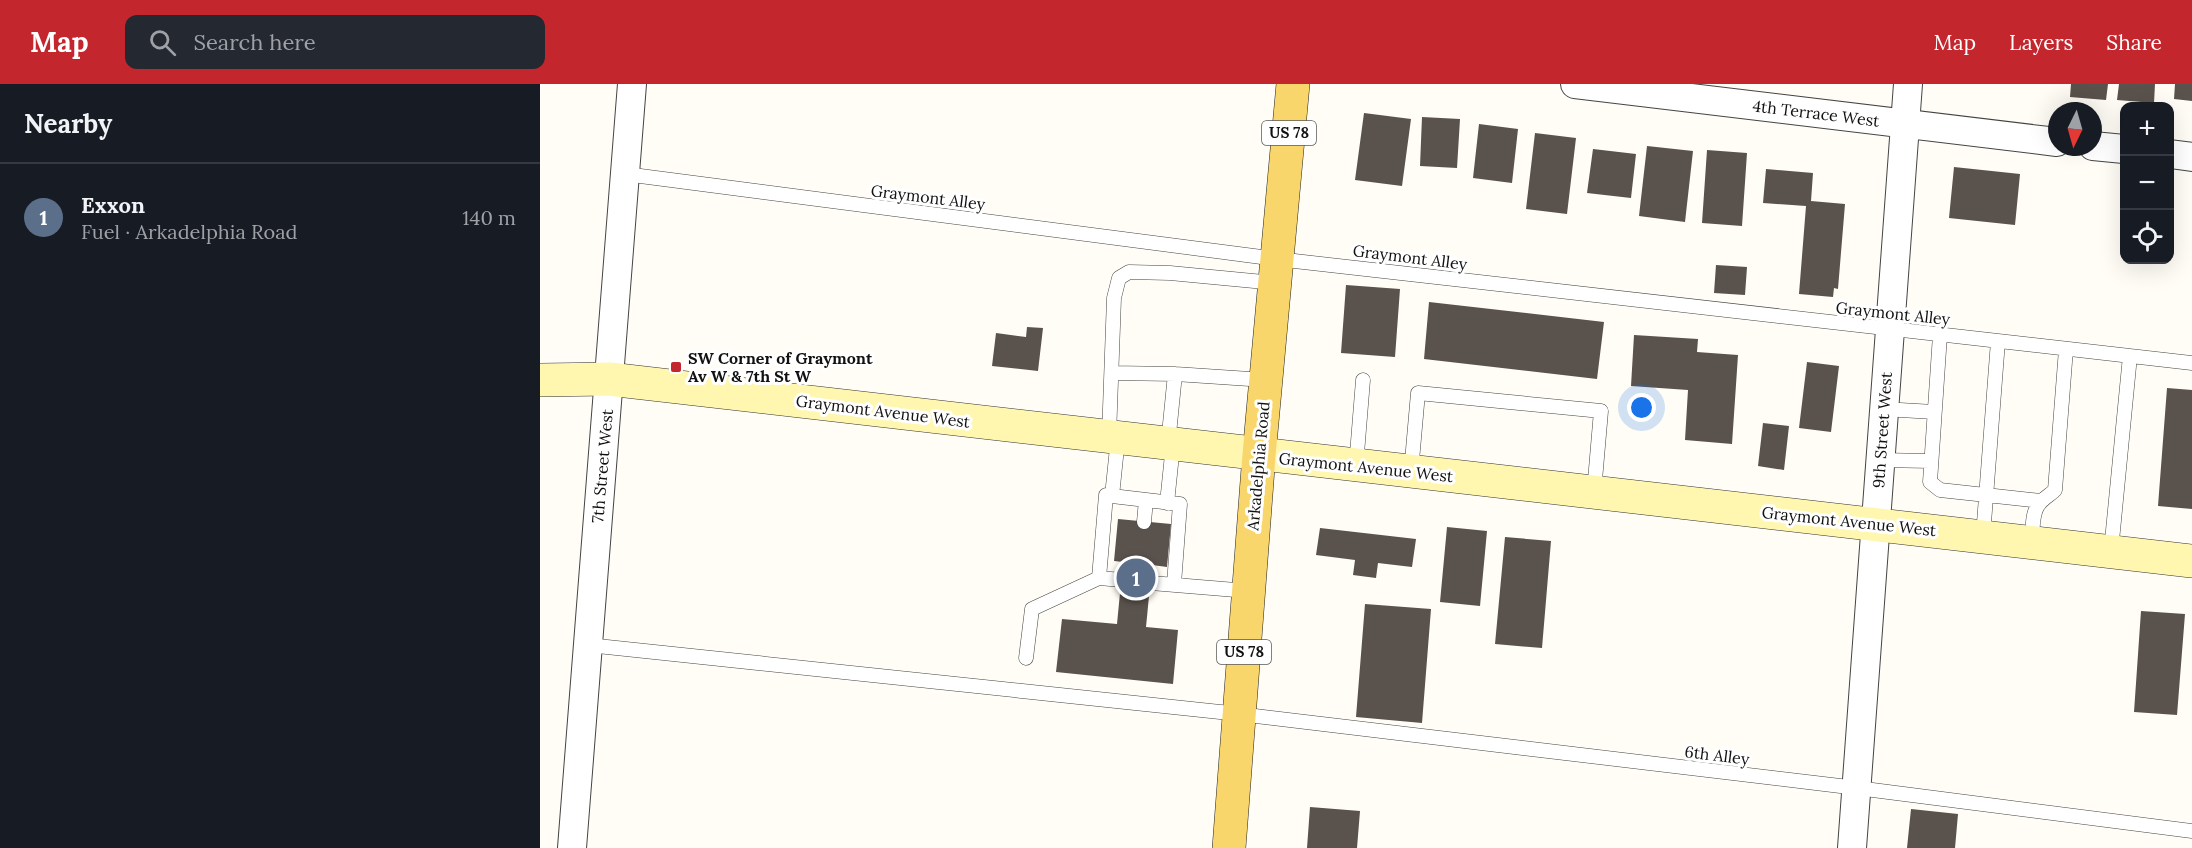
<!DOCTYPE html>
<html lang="en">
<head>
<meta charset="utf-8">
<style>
  :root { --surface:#171b24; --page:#242831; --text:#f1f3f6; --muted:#9ea1a6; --line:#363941; --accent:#c4262e }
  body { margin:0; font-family:Lora,serif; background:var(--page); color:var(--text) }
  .controls { position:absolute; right:18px; top:18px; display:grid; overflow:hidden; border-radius:12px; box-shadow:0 6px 24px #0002 }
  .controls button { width:54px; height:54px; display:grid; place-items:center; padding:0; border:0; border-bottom:2px solid var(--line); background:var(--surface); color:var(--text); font:30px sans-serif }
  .compass { position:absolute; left:1508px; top:18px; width:54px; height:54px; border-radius:50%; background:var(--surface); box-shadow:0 6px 24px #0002; rotate:185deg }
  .you { position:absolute; left:1102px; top:324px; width:21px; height:21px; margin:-15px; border:4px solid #fff; border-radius:50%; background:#1a73e8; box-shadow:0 0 0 9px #1a73e833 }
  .badge { display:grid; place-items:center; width:39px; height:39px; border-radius:50%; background:var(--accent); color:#fff; font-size:20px; font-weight:700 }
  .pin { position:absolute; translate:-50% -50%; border:3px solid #fff; box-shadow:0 2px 6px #0006 }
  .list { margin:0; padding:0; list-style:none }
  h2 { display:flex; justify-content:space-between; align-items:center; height:78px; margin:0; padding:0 24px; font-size:26px }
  h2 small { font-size:20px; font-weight:400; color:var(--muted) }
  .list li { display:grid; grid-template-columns:39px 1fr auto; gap:18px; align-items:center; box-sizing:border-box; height:108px; padding:0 24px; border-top:2px solid var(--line) }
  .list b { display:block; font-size:22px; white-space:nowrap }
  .list p { margin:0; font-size:20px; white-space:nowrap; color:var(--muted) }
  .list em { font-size:20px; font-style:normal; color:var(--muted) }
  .icon { flex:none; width:33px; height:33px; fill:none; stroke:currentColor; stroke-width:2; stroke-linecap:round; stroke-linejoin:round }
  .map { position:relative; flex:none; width:1652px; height:764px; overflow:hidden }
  header { display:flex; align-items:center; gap:36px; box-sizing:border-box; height:84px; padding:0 30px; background:var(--accent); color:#fff }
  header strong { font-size:28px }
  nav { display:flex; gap:33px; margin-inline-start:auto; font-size:21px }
  .search { width:420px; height:54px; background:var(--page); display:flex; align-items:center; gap:15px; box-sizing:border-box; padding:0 21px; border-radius:12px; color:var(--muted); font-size:22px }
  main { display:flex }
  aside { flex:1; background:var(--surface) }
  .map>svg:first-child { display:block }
  .building { fill:#5a524d }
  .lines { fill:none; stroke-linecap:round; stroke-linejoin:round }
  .lane-casing { stroke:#444; stroke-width:15 }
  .street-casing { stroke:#444; stroke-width:30 }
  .secondary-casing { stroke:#333; stroke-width:34 }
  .primary-casing { stroke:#222; stroke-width:34 }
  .lane { stroke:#fff; stroke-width:14 }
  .street { stroke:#fff; stroke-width:28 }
  .secondary { stroke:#fff6b0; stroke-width:33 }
  .primary { stroke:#f9d66b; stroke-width:33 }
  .poi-dot { fill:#c4262e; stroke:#fff; stroke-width:2 }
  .labels { text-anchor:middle; stroke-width:6; stroke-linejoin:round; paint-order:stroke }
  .shield { fill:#fff; stroke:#585858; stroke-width:1.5 }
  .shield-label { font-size:15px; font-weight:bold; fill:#111 }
  .street-label { font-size:16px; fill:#111; stroke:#fff }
  .poi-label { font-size:16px; font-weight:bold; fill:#111; stroke:#fff; text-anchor:start }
</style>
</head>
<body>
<header>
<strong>Map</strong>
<div class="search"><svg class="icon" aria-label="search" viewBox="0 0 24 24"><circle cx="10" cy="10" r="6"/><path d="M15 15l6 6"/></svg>Search here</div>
<nav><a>Map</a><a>Layers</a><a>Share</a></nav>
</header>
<main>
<aside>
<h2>Nearby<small></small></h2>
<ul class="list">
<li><span class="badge" style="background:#5c6f8a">1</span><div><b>Exxon</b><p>Fuel · Arkadelphia Road</p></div><em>140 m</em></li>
</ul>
</aside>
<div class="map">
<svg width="1652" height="764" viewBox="0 0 1652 764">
  <rect width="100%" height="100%" fill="#fffdf5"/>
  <!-- building -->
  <path class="building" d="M 1531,0 L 1568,0 L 1566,16 L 1530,13 Z
    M 1579,0 L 1615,0 L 1614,19 L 1577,16 Z
    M 1635,0 L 1652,0 L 1652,17 L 1634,15 Z
    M 824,29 L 871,35 L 862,102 L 815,96 Z
    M 882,33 L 920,35 L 917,84 L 880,82 Z
    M 939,40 L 978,45 L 972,99 L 933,94 Z
    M 995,49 L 1036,54 L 1027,130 L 986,125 Z
    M 1107,62 L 1153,67 L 1145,138 L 1099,132 Z
    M 1053,65 L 1096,70 L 1091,114 L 1047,109 Z
    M 1167,66 L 1207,69 L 1202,142 L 1162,139 Z
    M 1414,83 L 1480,90 L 1475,141 L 1409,134 Z
    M 1226,85 L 1273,89 L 1271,117 L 1305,120 L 1298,205 L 1294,204 L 1293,213 L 1259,210 L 1266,122 L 1223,119 Z
    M 1176,181 L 1207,183 L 1205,211 L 1174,209 Z
    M 806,201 L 860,205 L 855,273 L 801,269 Z
    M 889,218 L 1064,238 L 1057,295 L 884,275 Z
    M 487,243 L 503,244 L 498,287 L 452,282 L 456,249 L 486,253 Z
    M 1094,251 L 1158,255 L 1157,268 L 1198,271 L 1192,360 L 1145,356 L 1148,306 L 1091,302 Z
    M 1267,278 L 1299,282 L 1291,348 L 1259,344 Z
    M 1627,304 L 1652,306 L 1652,425 L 1618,422 Z
    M 1223,339 L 1249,342 L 1244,386 L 1218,382 Z
    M 578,435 L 631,440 L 627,483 L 612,481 L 606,543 L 638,546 L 633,600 L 516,588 L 522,535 L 577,540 L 583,478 L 574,477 Z
    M 907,443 L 947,447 L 940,522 L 900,518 Z
    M 780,444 L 876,455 L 872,483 L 838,479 L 836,494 L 813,491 L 815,476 L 776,471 Z
    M 965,453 L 1011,457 L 1002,564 L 955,560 Z
    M 825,520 L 891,525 L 882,639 L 816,633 Z
    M 1601,527 L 1645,530 L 1637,631 L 1594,628 Z
    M 770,723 L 820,727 L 817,764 L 767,764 Z
    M 1371,725 L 1418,730 L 1415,764 L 1367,764 Z"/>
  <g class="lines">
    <!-- lane casing -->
    <g class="lane-casing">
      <path id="lane" d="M 85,90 L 737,175 L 1652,279
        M 1400,251 L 1390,398 L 1400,406 L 1501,417
        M 572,289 L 635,290 L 725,296
        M 1343,325 L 1394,328
        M 569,352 L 574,214 L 579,194 L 589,188 L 630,189 L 734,199
        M 628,360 L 635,290
        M 1340,376 L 1390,377
        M 816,382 L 823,296
        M 871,388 L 878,309 L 1061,327 L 1054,408
        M 572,412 L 640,420 L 634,500
        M 627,419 L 633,361
        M 604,438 L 606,416
        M 1443,452 L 1458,257
        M 1492,458 C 1493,447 1491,428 1500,419 C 1504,414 1510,411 1515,406 L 1526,265
        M 1571,467 L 1590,272
        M 559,494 L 566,411 L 572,412 L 578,354
        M 611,499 L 708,507
        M 48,561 L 699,630 L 1317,704 L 1652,747
        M 486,574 L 492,525 L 559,494 L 582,496"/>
    </g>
    <!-- street casing -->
    <g class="street-casing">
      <path id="street" d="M 1035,0 L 1517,58
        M 1553,62 L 1584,65
        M 1630,70 L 1652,73
        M 32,764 L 92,0
        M 1312,764 L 1368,0"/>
    </g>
    <!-- secondary casing -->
    <g class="secondary-casing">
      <path id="secondary" d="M 0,296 L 69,295 L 1652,477"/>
    </g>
    <!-- primary casing -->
    <g class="primary-casing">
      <path id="primary" d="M 689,764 L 719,371 L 753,0"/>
    </g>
    <!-- lane -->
    <use href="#lane" class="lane"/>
    <!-- street -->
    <use href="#street" class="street"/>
    <!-- secondary -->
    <use href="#secondary" class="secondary"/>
    <!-- primary -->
    <use href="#primary" class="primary"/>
  </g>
  <!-- markers -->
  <rect class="poi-dot" x="130" y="277" width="12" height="12" rx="3"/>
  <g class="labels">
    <!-- shield labels -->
    <g class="shield">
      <rect x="722" y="37" width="54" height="24" rx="4.5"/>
      <rect x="677" y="556" width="54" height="24" rx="4.5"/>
    </g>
    <g class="shield-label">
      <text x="749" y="54">US 78</text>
      <text x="704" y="573">US 78</text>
    </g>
    <!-- street labels -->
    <g class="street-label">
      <text transform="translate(1276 29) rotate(7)" y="6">4th Terrace West</text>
      <text transform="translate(388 113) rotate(7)" y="6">Graymont Alley</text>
      <text transform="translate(870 173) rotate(7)" y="6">Graymont Alley</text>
      <text transform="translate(1353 229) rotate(6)" y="6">Graymont Alley</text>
      <text transform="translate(343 327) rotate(7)" y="6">Graymont Avenue West</text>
      <text transform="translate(1342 346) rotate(-86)" y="6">9th Street West</text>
      <text transform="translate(62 382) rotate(-85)" y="6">7th Street West</text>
      <text transform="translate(718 382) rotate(-85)" y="6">Arkadelphia Road</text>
      <text transform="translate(826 383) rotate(6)" y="6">Graymont Avenue West</text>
      <text transform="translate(1309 437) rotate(6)" y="6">Graymont Avenue West</text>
      <text transform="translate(1177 671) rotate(7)" y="6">6th Alley</text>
    </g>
    <!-- poi labels -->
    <g class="poi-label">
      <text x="148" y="280">SW Corner of Graymont<tspan x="148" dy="18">Av W &amp; 7th St W</tspan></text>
    </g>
  </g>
</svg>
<div class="controls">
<button>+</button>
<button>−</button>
<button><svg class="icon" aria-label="locate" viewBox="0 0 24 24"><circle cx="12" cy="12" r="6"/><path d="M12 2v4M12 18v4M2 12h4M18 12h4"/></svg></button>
</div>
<svg class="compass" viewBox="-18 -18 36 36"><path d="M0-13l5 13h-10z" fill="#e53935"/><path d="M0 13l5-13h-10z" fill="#9ea1a6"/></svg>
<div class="you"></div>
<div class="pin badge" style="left:596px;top:494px;background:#5c6f8a">1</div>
</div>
</main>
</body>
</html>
